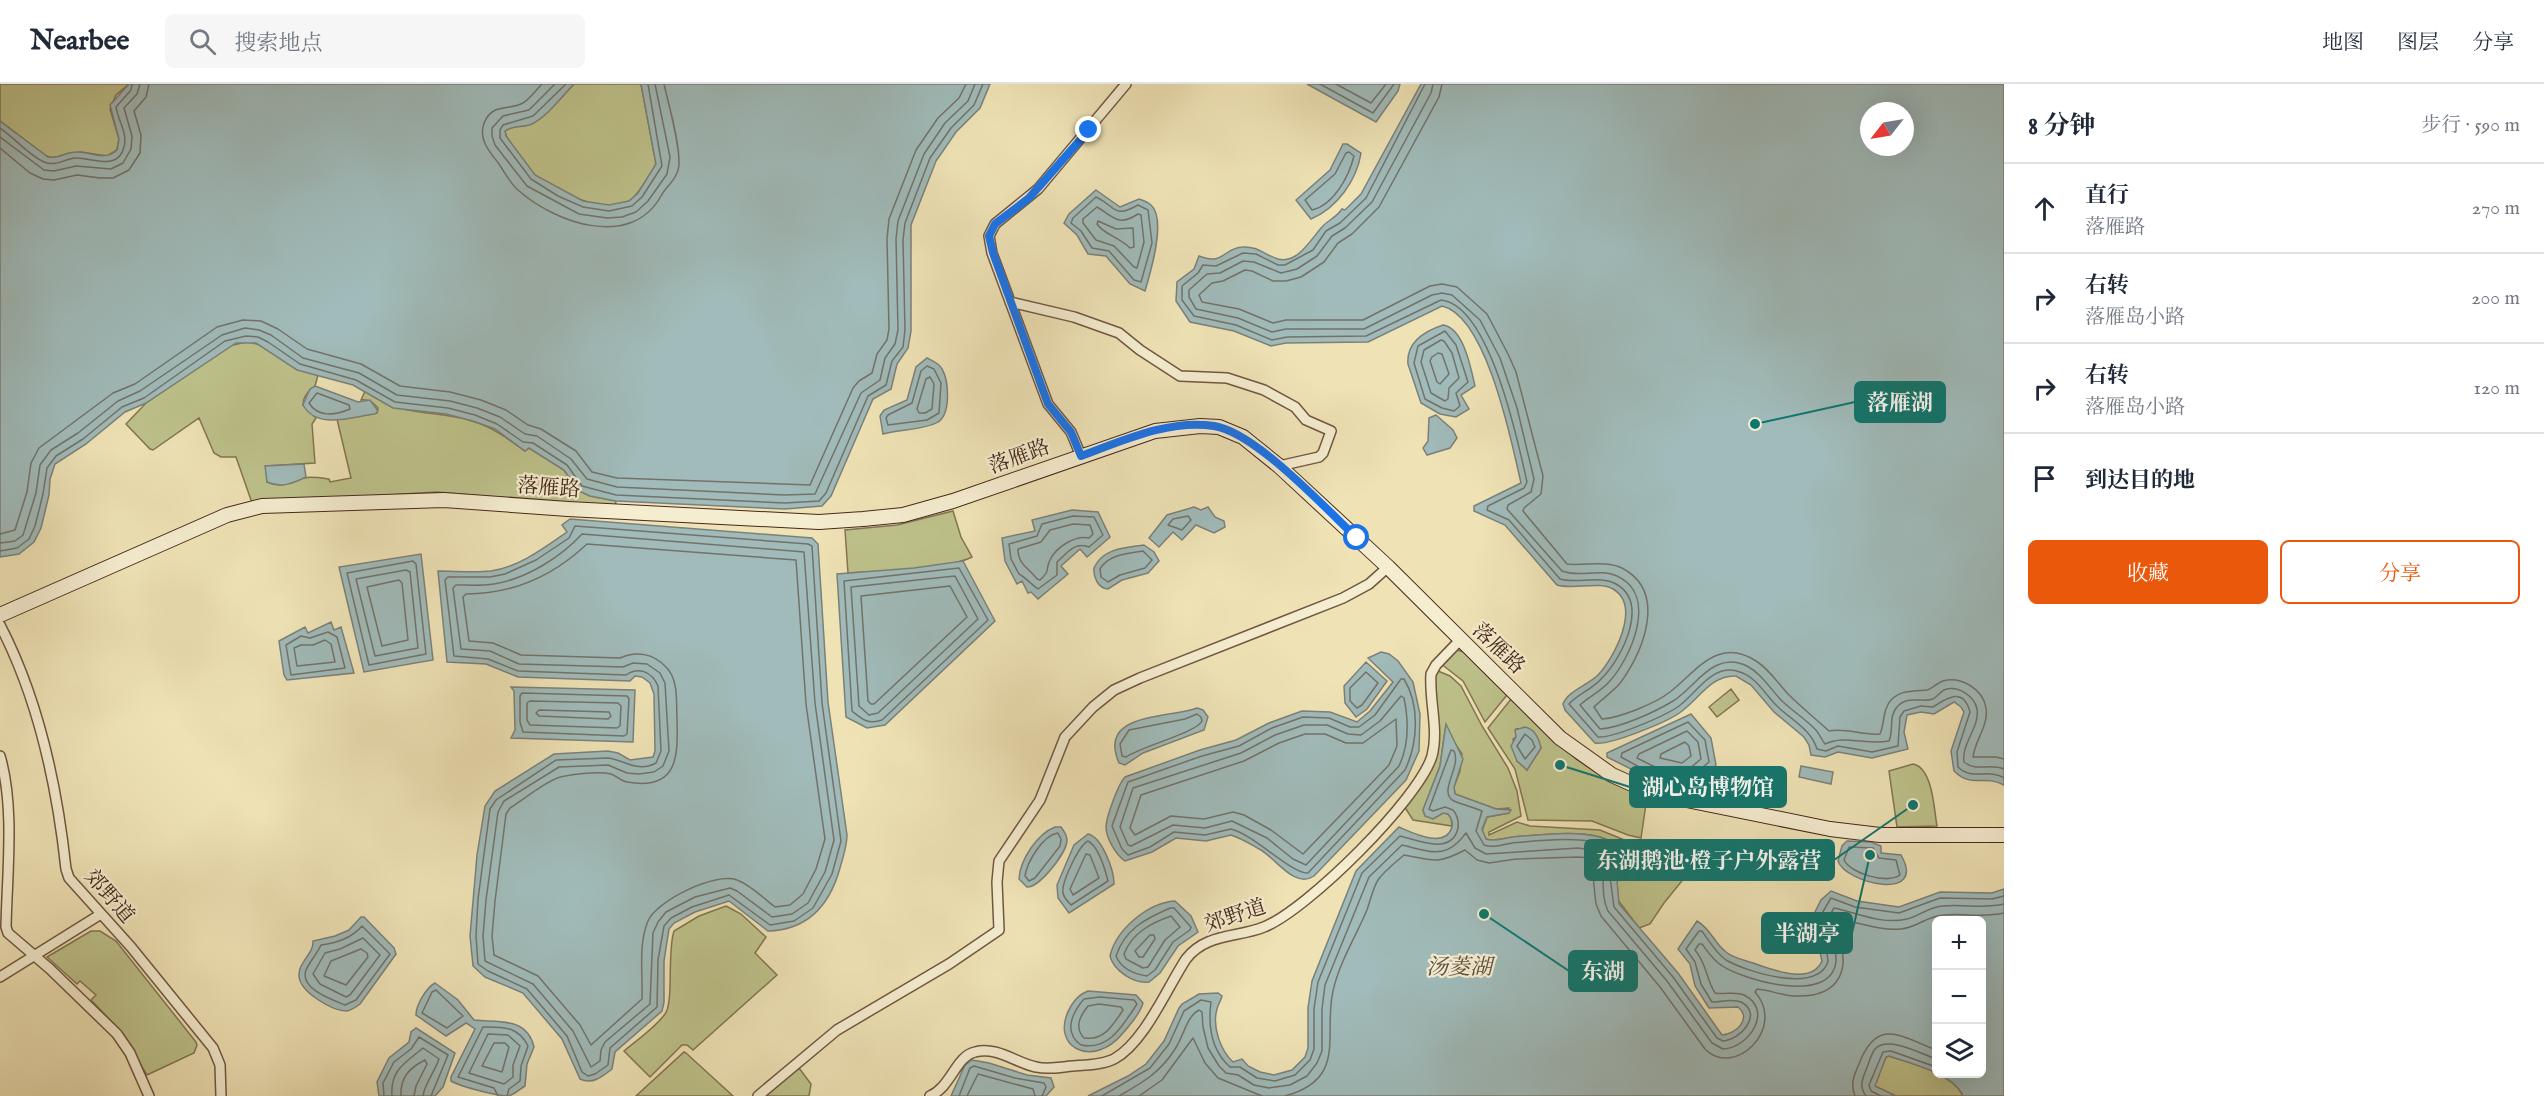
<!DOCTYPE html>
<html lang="zh">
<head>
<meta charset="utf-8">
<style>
  :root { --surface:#fff; --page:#f6f6f7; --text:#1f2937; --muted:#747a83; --line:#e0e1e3; --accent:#ea580c }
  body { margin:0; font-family:"IM FELL English","Noto Serif SC",serif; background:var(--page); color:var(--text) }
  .controls { position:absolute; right:18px; bottom:18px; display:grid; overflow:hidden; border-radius:9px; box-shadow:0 6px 24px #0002 }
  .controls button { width:54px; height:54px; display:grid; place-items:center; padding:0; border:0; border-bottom:2px solid var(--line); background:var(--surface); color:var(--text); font:30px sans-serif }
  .compass { position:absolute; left:1860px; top:18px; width:54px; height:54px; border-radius:50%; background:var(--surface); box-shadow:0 6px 24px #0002; rotate:239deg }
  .stop { position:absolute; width:18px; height:18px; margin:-14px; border:4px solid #1a73e8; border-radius:50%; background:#fff }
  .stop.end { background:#1a73e8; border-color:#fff; box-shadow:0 2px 6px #0008 }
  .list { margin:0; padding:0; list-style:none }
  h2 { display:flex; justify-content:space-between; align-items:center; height:78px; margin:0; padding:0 24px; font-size:26px }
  h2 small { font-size:20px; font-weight:400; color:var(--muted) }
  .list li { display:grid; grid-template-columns:39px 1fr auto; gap:18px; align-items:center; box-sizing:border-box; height:90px; padding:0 24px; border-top:2px solid var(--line) }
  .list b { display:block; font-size:22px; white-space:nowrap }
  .list p { margin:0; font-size:20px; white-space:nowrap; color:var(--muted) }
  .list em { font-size:20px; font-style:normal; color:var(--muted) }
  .actions { display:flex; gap:12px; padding:18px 24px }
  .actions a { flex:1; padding:14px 0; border:2px solid var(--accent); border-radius:9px; text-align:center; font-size:21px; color:var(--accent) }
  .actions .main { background:var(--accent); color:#fff }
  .icon { flex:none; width:33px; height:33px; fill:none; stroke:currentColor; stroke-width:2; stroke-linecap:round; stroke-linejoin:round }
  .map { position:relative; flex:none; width:2004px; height:1012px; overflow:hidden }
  header { display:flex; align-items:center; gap:36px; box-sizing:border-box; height:84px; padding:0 30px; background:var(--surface); border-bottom:2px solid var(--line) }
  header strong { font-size:28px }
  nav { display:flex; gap:33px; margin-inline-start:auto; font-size:21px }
  .search { width:420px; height:54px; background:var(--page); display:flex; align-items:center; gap:15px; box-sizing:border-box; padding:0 21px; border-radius:9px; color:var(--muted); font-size:22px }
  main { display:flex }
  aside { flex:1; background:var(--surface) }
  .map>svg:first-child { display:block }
  .green { fill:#bec28b; stroke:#827553; stroke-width:1.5; fill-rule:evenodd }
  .water { fill:#a0bbba; stroke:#7c807a; stroke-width:1.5; fill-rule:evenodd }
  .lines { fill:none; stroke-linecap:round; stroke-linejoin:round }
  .shore { stroke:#73726a; stroke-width:1.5 }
  .street-casing { stroke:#705742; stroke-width:12 }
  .secondary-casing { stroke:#46281b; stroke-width:16 }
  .street { stroke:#f5edd0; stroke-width:9 }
  .secondary { stroke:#f5edd0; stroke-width:14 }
  .route { stroke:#1a73e8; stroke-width:8 }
  .labels { text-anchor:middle; stroke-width:4.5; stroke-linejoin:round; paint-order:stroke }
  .street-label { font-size:21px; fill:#46281b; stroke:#f5edd0 }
  .water-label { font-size:22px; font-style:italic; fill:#5c4d43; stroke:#f5edd0 }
  .leader { fill:none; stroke:#0f766e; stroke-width:2 }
  .callout-dot { fill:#0f766e; stroke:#f5edd0; stroke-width:2 }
  .callout { fill:#0f766e; stroke:#0f766e; stroke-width:2 }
  .callout-label { font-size:22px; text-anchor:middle; font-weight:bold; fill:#fff }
</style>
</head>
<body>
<header>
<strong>Nearbee</strong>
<div class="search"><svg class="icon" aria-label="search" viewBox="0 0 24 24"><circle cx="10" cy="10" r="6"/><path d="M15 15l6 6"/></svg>搜索地点</div>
<nav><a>地图</a><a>图层</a><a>分享</a></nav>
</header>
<main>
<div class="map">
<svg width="2004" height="1012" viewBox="0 0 2004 1012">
  <rect width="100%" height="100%" fill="#efe3b6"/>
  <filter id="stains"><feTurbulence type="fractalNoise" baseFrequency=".00333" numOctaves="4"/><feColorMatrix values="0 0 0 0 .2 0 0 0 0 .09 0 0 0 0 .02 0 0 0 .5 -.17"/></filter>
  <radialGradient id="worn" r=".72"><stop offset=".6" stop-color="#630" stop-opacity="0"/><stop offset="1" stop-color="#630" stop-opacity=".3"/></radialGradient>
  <!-- green -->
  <path class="green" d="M 0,0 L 129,0 L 116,11 L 110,25 L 119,55 L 117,66 L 107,72 L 81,68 L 52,74 L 44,71 L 0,37 Z
    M 574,0 L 641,0 L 656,80 C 652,89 637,112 629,117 C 604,131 553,107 534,90 C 523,81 514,64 506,52 L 505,47 C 514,40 527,44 536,37 C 550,28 562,12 574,0 Z
    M 246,258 C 273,260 292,286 318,291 L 315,302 C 309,306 303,313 303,321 L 316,334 L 312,340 L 315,379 L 266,382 L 267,398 C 283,405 290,398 304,394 C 311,392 322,394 329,395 L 330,398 L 351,394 L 337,335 L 377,329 L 378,324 C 373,318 369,315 361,316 L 365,307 C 373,312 381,318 389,321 C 416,331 445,328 472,337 C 493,343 508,355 525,367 L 529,364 L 564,386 L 579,407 L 590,412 L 616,417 L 615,424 L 437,408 L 252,419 L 236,373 L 221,373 L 214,369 L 199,334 L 153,366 L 150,365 L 126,340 L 146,319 L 229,262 Z
    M 953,427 L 961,453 L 972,473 C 946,486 880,487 848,489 L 845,446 L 897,441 Z
    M 1457,566 L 1464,568 L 1507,611 L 1485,638 L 1463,597 L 1440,579 L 1452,568 Z
    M 1438,587 L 1450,592 L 1461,602 L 1482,642 L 1508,684 L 1517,707 L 1521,732 L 1489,748 L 1489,751 L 1517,738 L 1530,742 L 1600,746 L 1622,755 L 1652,772 L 1694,782 L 1664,819 L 1650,840 L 1639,844 L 1618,816 L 1616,784 L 1608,756 C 1585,745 1539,751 1514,753 C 1504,754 1494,758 1486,755 L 1482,747 L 1487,733 L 1509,729 L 1509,724 L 1496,725 L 1455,710 L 1454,703 L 1460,687 L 1462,670 L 1450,652 L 1446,640 L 1440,682 L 1423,726 L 1425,732 L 1433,735 L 1443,729 L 1448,730 L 1451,734 L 1452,742 L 1413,736 L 1404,722 L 1438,654 L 1435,591 Z
    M 1731,605 L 1739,616 L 1717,633 L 1709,623 Z
    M 1511,615 L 1576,675 L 1600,691 L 1647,713 L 1641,754 L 1628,751 L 1592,737 L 1528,736 L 1515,685 L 1488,644 ZM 1528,644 L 1541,664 L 1527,686 L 1517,677 L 1513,655 L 1516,653 L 1516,645 Z
    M 1913,680 C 1933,684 1934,726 1937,742 L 1897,743 L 1889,687 Z
    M 726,822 L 741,830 L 766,853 L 755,869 L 777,891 L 693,966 L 687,961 L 682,961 L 650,993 L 624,967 C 637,956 655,944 665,930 C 674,919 667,867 674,847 L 699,832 Z
    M 91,847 L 100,847 L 116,857 L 196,958 L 197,961 L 194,969 L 147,991 L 117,943 L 91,916 L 96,911 L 80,897 L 77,900 L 47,873 Z
    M 684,968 L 686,969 L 733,1012 L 636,1012 Z
    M 1889,972 C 1912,980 1952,988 1963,1012 L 1896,1012 L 1874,1002 L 1886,973 Z
    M 799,984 L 811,1000 L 809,1012 L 765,1012 Z"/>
  <!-- water -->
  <path class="water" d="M 129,0 L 574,0 C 562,12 548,32 532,40 C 523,44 513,41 505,47 L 506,52 L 535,91 L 583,117 L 609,121 L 629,117 L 638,109 L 656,80 L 641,0 L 990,0 L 980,24 L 956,48 L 936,77 L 911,141 L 911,247 L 908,264 L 897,280 L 891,305 L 873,315 L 831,412 L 822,422 L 785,425 L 616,417 L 590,412 L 579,407 L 564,386 L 529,364 L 525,367 L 495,345 L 473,337 L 446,330 L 393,324 L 353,301 L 297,286 L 256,259 L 236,259 L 146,319 L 125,328 L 86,360 L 55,380 L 50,395 L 49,411 L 41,444 L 34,458 L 19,470 L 0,473 L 0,37 L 48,73 C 58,75 66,68 76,68 C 90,67 104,78 117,66 L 119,55 L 110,21 Z
    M 1307,0 L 1400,0 L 1398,7 L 1376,38 Z
    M 1421,0 L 2004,0 L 2004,701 C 1984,690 1972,705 1954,687 L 1951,667 L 1964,628 L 1961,623 L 1954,618 L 1934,630 L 1921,628 L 1907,631 L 1904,648 L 1908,665 L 1872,674 L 1838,668 L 1825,673 L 1811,671 L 1809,661 L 1804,653 L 1774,628 L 1751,601 L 1736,592 C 1711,591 1700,614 1682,627 C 1670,637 1609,662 1595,659 L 1565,626 L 1563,620 C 1568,607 1588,601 1598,591 C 1614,574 1642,522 1613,505 C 1599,497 1573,506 1557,501 L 1505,441 L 1474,427 L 1474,422 L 1521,399 C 1512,360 1487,232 1442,222 L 1368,258 L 1286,259 L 1271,262 L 1234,247 L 1190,238 L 1176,217 L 1177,198 L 1194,185 L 1199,172 C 1225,182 1222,164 1243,163 C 1257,162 1265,171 1278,175 C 1298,180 1311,155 1322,143 C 1328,136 1336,134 1342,125 L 1345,126 L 1361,110 ZM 1869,27 L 1905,27 L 1905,63 L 1869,63 Z
    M 1343,60 L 1347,60 L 1361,69 C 1357,96 1337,124 1311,135 L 1296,116 L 1330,86 Z
    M 1096,106 L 1120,123 L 1139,115 C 1142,116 1148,118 1151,121 C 1167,135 1150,190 1145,207 L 1130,200 L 1106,172 L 1088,170 L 1077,151 L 1064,139 L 1069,130 Z
    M 1443,241 C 1464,244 1471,285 1475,302 L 1461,311 L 1469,325 L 1456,333 L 1440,330 L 1421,319 L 1408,280 C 1406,258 1425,247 1443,241 Z
    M 927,274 C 933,277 939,279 942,285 C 949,297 951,330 938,338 C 928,345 897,346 883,350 L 880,332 L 884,326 L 907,316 L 916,283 Z
    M 315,302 L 358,318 L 370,316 L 378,327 L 375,330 C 351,333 317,346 303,321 L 310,305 Z
    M 1436,331 L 1453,346 L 1457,354 L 1450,364 L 1427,371 L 1423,364 L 1428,357 L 1429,334 Z
    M 304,380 L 306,393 C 292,400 281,404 267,398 L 265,382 Z
    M 1194,423 L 1201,426 L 1208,423 L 1215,433 L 1224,437 L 1225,443 L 1214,449 L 1196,441 L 1182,456 L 1173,448 L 1159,463 L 1149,454 L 1167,431 Z
    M 1072,426 L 1098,428 L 1110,453 L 1087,473 L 1080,465 L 1061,482 L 1068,490 L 1038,515 L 1031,508 L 1028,509 L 1022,497 L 1017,500 L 1005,477 L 1002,454 L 1035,447 L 1032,436 Z
    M 570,435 L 812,454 L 818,460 L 828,618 L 847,751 C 847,762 843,773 840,784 C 830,820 808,846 768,847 L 729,817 L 695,828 L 674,839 L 669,845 L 664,877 L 664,918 L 662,927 L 615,968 L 612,985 C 602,993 592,1001 580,995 L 562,955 L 523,909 L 485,893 L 473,882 L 470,852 L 477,771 L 485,722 L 495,707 L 554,670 L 608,667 L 618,669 L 630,676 L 653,673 L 655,667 L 654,610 L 650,599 L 642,593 L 635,592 L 630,597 L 518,593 L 486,580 L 447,578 L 438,487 C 455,487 474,489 491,487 C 519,483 544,464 567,448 L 562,441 Z
    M 1144,461 L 1154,468 L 1159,477 L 1148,489 L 1122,496 L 1108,505 C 1098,504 1093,493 1094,484 C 1103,464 1125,464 1144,461 Z
    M 421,470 L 433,576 L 364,588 L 339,483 Z
    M 963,477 L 995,537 L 885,641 L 867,644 L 846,633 L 837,490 L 914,484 Z
    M 331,538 L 334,546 L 341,543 L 354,589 L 287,596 L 284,591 L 279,557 L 305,543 L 308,549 Z
    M 1381,568 L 1389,570 L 1398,577 L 1413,598 L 1420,630 L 1419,667 L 1406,696 L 1314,792 C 1295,805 1276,775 1261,766 C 1252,761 1241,754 1231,751 L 1206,757 L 1176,754 L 1152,768 L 1125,777 C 1116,771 1106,754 1106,743 C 1106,734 1118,700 1125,693 L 1200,666 L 1236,656 L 1269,639 L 1302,627 L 1330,628 L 1357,638 L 1370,627 L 1393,598 L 1368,574 Z
    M 1366,578 L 1387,597 L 1367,625 L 1356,633 L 1345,619 L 1344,602 Z
    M 511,603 L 635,606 L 633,658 L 511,654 L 515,646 L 514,607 Z
    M 1197,624 L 1203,626 L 1208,633 L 1204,646 L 1143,669 L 1125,681 L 1119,679 C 1097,628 1167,635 1197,624 Z
    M 1691,630 L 1711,654 L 1716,681 L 1688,703 L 1651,695 L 1607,673 L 1607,669 Z
    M 1446,640 L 1463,675 L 1454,703 L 1455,710 L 1496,725 L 1511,726 L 1509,729 L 1487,733 L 1482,745 L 1486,755 C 1494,758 1504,754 1513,753 C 1538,751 1590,744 1610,758 L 1616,784 L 1619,820 L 1678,889 L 1722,951 C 1736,950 1752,935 1738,923 L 1709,924 L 1695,902 L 1690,880 L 1678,865 L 1697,837 C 1711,845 1714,859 1726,868 C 1733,874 1744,876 1753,879 C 1771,885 1811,902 1822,877 L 1819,864 L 1808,842 L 1821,816 L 1831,807 L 1857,817 L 1899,823 L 1940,808 L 1992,809 L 2004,805 L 2004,1012 L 1963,1012 C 1954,990 1910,979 1889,972 L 1886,973 L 1875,1002 L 1896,1012 L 1088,1012 L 1128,992 L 1146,980 L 1164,957 L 1179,924 L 1182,920 L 1199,910 L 1218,909 L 1222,912 C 1221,917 1218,920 1217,925 C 1212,942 1220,966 1233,978 L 1242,975 L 1248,982 L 1260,988 L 1274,991 L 1292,986 L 1305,973 L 1308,964 L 1308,924 L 1312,897 L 1356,787 L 1399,743 C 1411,748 1445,766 1452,743 C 1453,737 1451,734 1448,730 L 1443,729 L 1433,735 L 1425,732 L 1423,726 L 1440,682 ZM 1936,836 L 1982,836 L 1982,990 L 1936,990 Z
    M 1525,643 C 1534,645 1539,654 1541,664 L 1527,686 L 1517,677 L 1511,662 L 1516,653 L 1515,646 Z
    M 1801,682 L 1833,688 L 1831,700 L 1799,693 Z
    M 1055,743 L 1061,743 C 1064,747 1067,751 1067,756 C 1067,769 1039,804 1027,803 L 1019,795 C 1020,776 1037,750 1055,743 Z
    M 1088,750 C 1102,753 1114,786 1114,800 L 1069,829 L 1058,814 L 1057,801 L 1074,761 Z
    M 1847,757 L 1871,758 L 1881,762 L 1881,769 L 1901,771 C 1928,818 1846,800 1838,777 L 1842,762 Z
    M 1175,817 L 1191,832 L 1198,848 L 1178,862 L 1160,889 L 1149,898 C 1134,900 1114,887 1110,872 C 1116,846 1147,819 1175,817 Z
    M 361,833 L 364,833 L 394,864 L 396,870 L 360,920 C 356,923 352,926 347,927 C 332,927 300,908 299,892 C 298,878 314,870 313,857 L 335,852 L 349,846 Z
    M 435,899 L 458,916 L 474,936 C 497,939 527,932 534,963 L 527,980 L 525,1002 C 520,1005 514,1011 508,1012 C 498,1012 461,1003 451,997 L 451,993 L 475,945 L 466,939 L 446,952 L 416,931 C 416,921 426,904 435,899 Z
    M 1088,907 L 1136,911 L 1143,919 C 1140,930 1130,941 1123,949 C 1093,986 1047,963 1071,922 C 1075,915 1080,910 1088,907 Z
    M 416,944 L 455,969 L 443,1003 L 435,1012 L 379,1012 L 377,998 L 389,974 L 409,958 L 411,948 Z
    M 972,976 L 989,979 L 1027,991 L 1051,994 L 1054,1003 L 1046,1012 L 951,1012 L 965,981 Z"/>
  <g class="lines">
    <!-- shore -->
    <path class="shore" d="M 542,0 C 536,6 530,15 523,19 C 509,27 493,18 484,39 C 478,56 490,68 499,80 C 505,89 510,99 518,106 C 555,139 631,166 661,112 C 667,101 678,95 679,81 C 680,60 669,22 664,0
      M 555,0 L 529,26 L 503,32 L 492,44 L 492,52 L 495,61 L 527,102 L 579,130 L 607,134 L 622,133 L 636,128 L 648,117 L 667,90 L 670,73 L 655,0
      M 566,0 L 533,32 L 503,41 L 500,46 L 500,54 L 531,95 L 558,112 L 583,123 L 609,127 L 632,122 L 642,113 L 662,82 L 648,0
      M 1320,0 L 1373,29 L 1394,0
      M 1336,0 L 1371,19 L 1386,0
      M 1425,0 L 1366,114 L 1340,139 L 1326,147 L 1313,166 L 1285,181 L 1278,181 L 1256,170 L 1243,169 L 1216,182 L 1203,181 L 1198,189 L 1182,202 L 1182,216 L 1194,232 L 1236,241 L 1272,256 L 1287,253 L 1366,252 L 1441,216 C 1490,221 1518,358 1527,398 L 1524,404 L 1488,422 L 1487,426 L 1509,436 L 1560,495 C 1577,500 1600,491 1616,500 C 1650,519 1622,574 1602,594 C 1593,605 1578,610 1569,620 L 1598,653 C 1614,654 1665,632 1679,622 C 1697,609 1713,578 1740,588 C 1756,593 1765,610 1777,622 C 1791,636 1811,645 1817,665 L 1826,667 L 1838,662 L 1872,668 L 1898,662 L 1900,633 L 1904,627 L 1921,622 L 1933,623 C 1946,615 1963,602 1970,628 L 1957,668 L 1958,683 C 1972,697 1989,684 2004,694
      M 1433,0 L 1431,9 L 1372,118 L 1345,144 L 1332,152 L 1317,172 L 1297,185 L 1281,189 L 1254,178 L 1243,177 L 1220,189 L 1207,190 L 1189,206 L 1189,213 L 1196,225 L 1238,234 L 1272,248 L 1286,245 L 1364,245 L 1432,211 L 1442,209 L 1452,211 L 1480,236 L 1500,274 L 1517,324 L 1534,395 L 1531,408 L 1508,421 L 1507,425 L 1562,487 C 1579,494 1600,484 1617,492 C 1659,511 1631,574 1609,598 C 1601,607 1589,613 1580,621 L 1600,645 C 1620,644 1655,628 1673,617 C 1696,603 1713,566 1747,582 C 1762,590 1771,606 1783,618 C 1793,627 1805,635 1815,645 C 1819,649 1821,655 1825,660 C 1845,650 1867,662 1889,657 C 1894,647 1888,631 1898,622 C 1909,611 1923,619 1933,615 C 1937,613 1940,608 1944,606 C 1957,601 1974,611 1977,625 C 1980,643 1961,660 1964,678 C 1976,688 1990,679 2004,685
      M 1442,0 L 1439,13 L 1379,123 L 1352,150 L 1338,159 L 1324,178 L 1301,193 L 1286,197 L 1273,197 L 1252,187 L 1245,186 L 1223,197 L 1212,199 L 1199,211 L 1202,218 L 1239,225 L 1273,239 L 1286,236 L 1363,236 L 1430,202 L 1442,200 L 1457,203 L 1487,230 L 1508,270 L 1516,288 L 1543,392 L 1541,410 L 1524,424 L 1523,427 L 1567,480 C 1584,482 1606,476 1622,484 C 1668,508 1643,567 1621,598 C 1613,608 1603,614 1594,623 L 1602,635 C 1620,634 1656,619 1670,608 C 1696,588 1717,552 1756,577 C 1769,585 1778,599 1788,610 C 1801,623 1816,635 1829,647 C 1846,643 1862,652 1880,650 C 1885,639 1882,625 1892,615 C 1902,606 1914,607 1927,606 C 1932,605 1937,599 1943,597 C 1961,592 1983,605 1986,624 C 1989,641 1975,656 1973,673 L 1996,673 L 2004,675
      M 0,44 C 15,54 28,71 44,78 C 56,83 64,75 75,74 C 91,73 118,88 124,63 C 128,49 118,37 116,23 L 131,6 L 132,0
      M 0,53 L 44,86 L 54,87 L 76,82 L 111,85 L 123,79 L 131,65 L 132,52 L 124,24 L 137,10 L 140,0
      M 0,64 L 30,89 L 43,95 L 54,96 L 77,91 L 100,94 L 113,94 L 129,86 L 140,69 L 141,51 L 134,27 L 146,13 L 149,0
      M 1349,68 L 1354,72 C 1349,92 1334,121 1312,126 L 1305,116 L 1335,90 L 1346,69 Z
      M 1096,113 C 1117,123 1113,135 1138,121 L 1148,126 L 1152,159 L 1141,198 L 1134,196 L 1109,167 L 1092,164 L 1081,147 L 1071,139 L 1073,134 Z
      M 1097,123 C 1114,133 1118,143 1138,130 L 1141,131 L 1144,158 L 1137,184 L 1134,183 L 1114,162 L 1096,156 L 1083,139 L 1083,135 Z
      M 1098,137 L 1116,145 L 1133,144 L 1134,163 L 1130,164 C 1119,153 1103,150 1097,140 Z
      M 1445,247 L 1456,261 L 1468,298 L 1456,309 L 1460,322 L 1454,327 L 1442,324 L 1425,315 L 1414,279 L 1418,262 Z
      M 1441,256 L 1444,257 L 1452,269 L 1459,294 L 1449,304 L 1448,315 L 1445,317 L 1431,309 L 1421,278 L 1424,266 Z
      M 1438,269 L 1442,270 L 1449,290 L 1440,300 L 1437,298 L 1430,277 L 1432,273 Z
      M 927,282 L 934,285 L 941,299 L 939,329 L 927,336 L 888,341 L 886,334 L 888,331 L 912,319 L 921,287 Z
      M 930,293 L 934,300 L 932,325 L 925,329 L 919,329 L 917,325 L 926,295 Z
      M 317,309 L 349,321 L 350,325 C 336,331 318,334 309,319 Z
      M 1073,432 L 1094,433 L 1103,451 L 1089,463 C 1075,457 1067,469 1057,478 L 1057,491 L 1038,505 C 1031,500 1026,494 1019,490 L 1011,475 L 1009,460 L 1037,452 L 1042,440 Z
      M 1188,432 L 1191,436 L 1182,446 L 1168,441 L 1173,435 Z
      M 1073,440 L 1090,441 L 1093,450 L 1089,454 C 1075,451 1056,463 1050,476 C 1045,486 1051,486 1040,496 L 1037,495 C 1029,484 1018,481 1018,465 L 1041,458 L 1050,446 Z
      M 575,442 L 808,460 L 812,462 L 822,619 L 841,757 L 832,790 L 813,824 L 794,837 L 770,841 L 729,811 L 692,823 L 671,834 L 664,842 L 658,876 L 657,923 L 610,964 L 608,981 L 595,990 L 588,992 L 582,988 L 567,952 L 527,905 L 488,887 L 478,880 L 476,852 L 478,815 L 490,725 L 496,716 L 556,676 L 608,674 C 625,676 638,689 656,679 L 661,667 L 658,602 C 652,588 639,582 626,591 L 518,587 L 488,575 L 454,572 L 445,496 L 448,493 L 490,493 L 505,490 L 536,476 L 569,454 Z
      M 0,450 L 15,446 L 27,408 L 31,379 L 39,364 L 113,309 L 135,300 L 217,243 L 243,236 L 261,237 L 278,245 L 307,265 L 361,280 L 400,302 L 450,308 L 481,316 L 506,326 L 528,341 L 541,345 L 576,367 L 592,388 L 617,394 L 810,401 L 853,304 L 859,297 L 872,289 L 877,270 L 887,256 L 889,245 L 887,155 L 889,135 L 916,66 L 938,34 L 959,14 L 966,0
      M 582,450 L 804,468 L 815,619 L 834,756 L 825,788 L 808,819 L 792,830 L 772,833 L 737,807 L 730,804 L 695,813 L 666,828 L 658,838 L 653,849 L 650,920 L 605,958 L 601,966 L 600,977 L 591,983 L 573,947 L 533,900 L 485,877 L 483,852 L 486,816 L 498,728 L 504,717 L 559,683 L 608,681 L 627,689 L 639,690 L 654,688 L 663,682 L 669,667 L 665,599 L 660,589 L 647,580 L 633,579 L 623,583 L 519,580 L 490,567 L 461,565 L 453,504 L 456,501 C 468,501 481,502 494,500 C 526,495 561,473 582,450 Z
      M 0,459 L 15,457 L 23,451 L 36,409 L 40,381 L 51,366 L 78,349 L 118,317 L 140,307 L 222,251 L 245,244 L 259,246 L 271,251 L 303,274 L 359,289 L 397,311 L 450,317 L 477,324 L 500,333 L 525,350 L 537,352 L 571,375 L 587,395 L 617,403 L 785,411 L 815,410 L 861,309 L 880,296 L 885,274 L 895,260 L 898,246 L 896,155 L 898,137 L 924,70 L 945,39 L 968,17 L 975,0
      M 587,460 L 796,476 L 806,620 L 825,755 L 816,785 L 803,810 L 790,821 L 775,823 C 763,814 751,801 737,796 C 716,788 657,816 648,837 C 638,861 643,890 642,915 L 591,961 L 580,941 L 538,892 L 494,871 L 492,852 L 495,817 L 506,730 L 510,724 C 523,716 551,693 565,692 C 577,690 599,687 611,690 C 617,692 621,697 627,698 C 678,707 678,673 677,635 C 676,618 679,596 666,583 C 653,569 636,567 620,574 L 521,571 L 493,559 L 469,557 L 463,513 L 466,510 C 513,510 553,492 587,460 Z
      M 0,467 L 17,464 L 29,455 L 35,442 L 43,410 L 47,384 L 56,372 L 83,355 L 122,323 L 144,314 L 225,257 L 246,252 L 258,253 L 268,258 L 300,280 L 356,296 L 395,318 L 448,324 L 475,331 L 497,340 L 523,358 L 533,359 L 567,381 L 582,402 L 616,411 L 785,419 L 819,417 L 826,409 L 868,312 L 886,301 L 892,277 L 903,263 L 905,246 L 903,156 L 905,139 L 930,74 L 951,44 L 974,21 L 983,0
      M 1143,467 L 1152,476 L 1145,484 L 1120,491 L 1108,498 L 1101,493 L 1100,485 C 1109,470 1127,470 1143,467 Z
      M 413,477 L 416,480 L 426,570 L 369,581 L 347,489 Z
      M 959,484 L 988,536 L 882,636 C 868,641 862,635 852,627 L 844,497 Z
      M 406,486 L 410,488 L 418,564 L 375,572 L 356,495 Z
      M 955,492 L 978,535 L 878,629 L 869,631 L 859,622 L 851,503 Z
      M 399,496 L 402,499 L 408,556 L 382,562 L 367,503 Z
      M 950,502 L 967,533 L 874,620 L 871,620 L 868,617 L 861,512 Z
      M 328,548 L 337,553 L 345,584 L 291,591 L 286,561 L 301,552 L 310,554 Z
      M 325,556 L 331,560 L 335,578 L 297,582 L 294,564 L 301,561 L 313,561 Z
      M 1366,588 L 1378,599 L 1362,621 L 1357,624 L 1350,617 L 1350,604 Z
      M 1401,595 L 1404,595 C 1420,621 1418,659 1405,686 L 1308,789 C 1293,791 1253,750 1231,745 L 1205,751 L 1174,748 L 1150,763 L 1128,771 L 1122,765 L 1112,742 L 1128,698 L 1202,672 L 1239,662 L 1272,644 L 1303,633 L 1329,634 L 1350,643 L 1359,643 L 1375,631 Z
      M 522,609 L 627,612 L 629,615 L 627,650 L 624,652 L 523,648 L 520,638 L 520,612 Z
      M 1401,612 L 1404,614 C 1409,638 1409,661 1399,682 L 1306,781 L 1293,775 L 1267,754 L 1232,737 L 1205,744 L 1173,741 L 1131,762 L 1128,761 L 1120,743 L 1133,704 L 1241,669 L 1275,651 L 1304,641 L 1327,641 L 1348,650 L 1361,651 L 1380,637 Z
      M 530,617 L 618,619 L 621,622 L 620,642 L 617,644 L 530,641 L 527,636 L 527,619 Z
      M 539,626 L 609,628 L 611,632 L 608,635 L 539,632 L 536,629 Z
      M 1197,630 L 1201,633 L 1202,637 C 1196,649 1142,662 1126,673 L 1122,672 L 1120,660 L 1129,646 L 1185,635 Z
      M 1396,635 L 1397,662 L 1389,681 L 1303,770 L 1271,746 L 1244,731 L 1233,728 L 1204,735 L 1171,732 L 1135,751 L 1130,744 L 1141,711 L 1244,677 L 1279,659 L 1305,650 L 1325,650 L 1346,659 L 1363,659 Z
      M 1688,638 L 1705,656 L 1709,678 L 1687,697 L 1652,690 L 1621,673 L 1622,669 Z
      M 1687,647 L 1698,658 L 1701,675 L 1684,689 L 1655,683 L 1637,674 L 1639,670 Z
      M 1525,650 L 1532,656 L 1535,663 L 1525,675 L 1517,662 Z
      M 1685,658 L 1689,662 L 1691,672 L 1682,679 L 1660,674 L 1661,670 Z
      M 1058,749 L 1061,755 L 1060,762 L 1035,794 L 1029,797 L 1025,792 C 1027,778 1043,751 1058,749 Z
      M 1088,757 C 1099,763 1105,785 1108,797 L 1071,821 C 1068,818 1064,814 1063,809 C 1061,799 1079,761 1088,757 Z
      M 1849,763 L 1873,764 L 1879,774 L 1896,776 L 1900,791 C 1887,800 1851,790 1844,776 Z
      M 1086,770 L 1090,771 L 1099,794 L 1073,811 L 1070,805 Z
      M 1170,824 L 1174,824 L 1191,843 L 1190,846 L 1173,858 L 1155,886 L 1147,892 C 1134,890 1121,884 1116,872 C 1125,845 1145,835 1170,824 Z
      M 1171,832 L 1180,843 L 1165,856 L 1148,883 L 1143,884 L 1126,875 L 1124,870 C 1132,849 1151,839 1171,832 Z
      M 362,842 L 390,870 L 356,916 L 345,921 C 333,916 299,905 306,886 C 310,877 317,870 321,861 C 336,859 351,855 362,842 Z
      M 1150,851 L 1154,851 L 1155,855 L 1143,873 L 1139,873 L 1135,867 Z
      M 363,854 L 380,871 L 350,911 L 346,913 L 320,900 L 313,890 L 325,869 L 340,865 Z
      M 361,865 L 367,869 L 368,873 L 346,901 L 324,892 L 331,877 Z
      M 436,906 L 463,932 L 447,944 L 422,929 L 432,908 Z
      M 1100,913 L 1134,916 L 1137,920 C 1123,941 1109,967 1081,961 C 1063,948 1072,929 1084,915 Z
      M 1099,920 L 1121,923 L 1123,926 C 1113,941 1104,957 1084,954 C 1074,943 1080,932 1088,922 Z
      M 488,950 L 508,951 L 520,962 L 513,981 L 513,993 L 504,1000 L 469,989 Z
      M 494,959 L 505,959 L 509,963 L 502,988 L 482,982 Z
      M 384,1012 L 383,999 L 394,978 L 411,965 L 419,953 L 448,971 L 431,1012
      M 392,1012 C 390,986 405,979 423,964 L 439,975 C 435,987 424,1001 423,1012
      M 401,1012 C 400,994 409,984 425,976 L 427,980 L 416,1002 L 414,1012
      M 498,1012 L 494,1004 L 458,993 L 483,943 C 503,943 518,942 528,962 L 521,982 L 520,997 L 509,1005 L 507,1012
      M 959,1012 L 970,984 L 974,982 L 1015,994 L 1044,999 L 1046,1003 L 1042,1012
      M 967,1012 L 978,990 L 1033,1005 L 1035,1012
      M 1102,1012 L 1150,984 L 1169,960 L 1184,927 L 1201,916 L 1211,918 C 1208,941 1211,966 1230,983 L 1240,983 L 1257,994 L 1275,997 L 1295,991 L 1310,976 L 1314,965 L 1314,925 L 1318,898 L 1362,789 L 1400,752 C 1417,756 1452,772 1458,744 C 1459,737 1457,731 1453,726 L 1445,723 L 1433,727 L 1429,725 L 1451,666 L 1454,667 C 1462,683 1437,708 1454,717 C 1463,721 1473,723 1482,727 L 1476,747 L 1484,761 C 1493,764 1502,761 1512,759 C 1534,757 1587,751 1606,762 L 1614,823 L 1673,893 L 1717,954 L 1723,957 C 1740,956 1764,930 1741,918 C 1732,914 1721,918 1712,918 L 1701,900 L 1695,878 L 1686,865 L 1699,847 L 1702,847 C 1709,857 1716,869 1726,876 C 1747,888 1816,910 1828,878 L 1827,868 L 1814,843 L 1831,814 L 1855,823 L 1899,829 L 1940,814 L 1992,815 L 2004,812
      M 1119,1012 C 1142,999 1161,988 1175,965 C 1184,952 1186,933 1199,926 L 1202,928 L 1203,943 L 1208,964 L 1219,982 L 1226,989 L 1238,991 L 1254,1001 L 1269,1004 L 1290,1001 L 1307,992 L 1317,979 L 1322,967 L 1322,925 L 1325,901 L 1369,793 L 1402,761 C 1421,765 1441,775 1457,759 C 1461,756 1463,752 1466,749 L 1475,764 L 1486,770 L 1578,764 L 1599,767 C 1607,786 1599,809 1608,827 L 1667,897 L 1712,959 L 1723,965 C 1749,964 1774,926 1744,911 C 1735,907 1724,911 1715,909 C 1706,895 1707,880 1695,866 L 1699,860 L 1702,860 C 1708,868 1713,876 1721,881 C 1742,896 1832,922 1836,877 C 1837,864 1828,854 1823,843 L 1834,824 C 1858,829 1882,841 1907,835 C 1920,832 1930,822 1943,822 C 1963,820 1984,825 2004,820
      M 1139,1012 L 1162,996 L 1193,954 L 1205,979 L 1218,994 L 1262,1012
      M 1285,1012 C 1348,995 1323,951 1333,907 C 1339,879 1356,852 1367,826 C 1370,817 1373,804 1378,796 C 1384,787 1396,778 1404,771 C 1435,776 1436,781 1465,766 L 1477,776 L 1489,779 L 1516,775 L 1578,773 L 1591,774 L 1596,820 L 1601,832 L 1660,903 L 1705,965 C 1734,995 1787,944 1755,908 L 1757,905 C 1769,906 1781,911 1794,912 C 1842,914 1854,882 1833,843 L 1837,835 C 1858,838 1879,847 1901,845 C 1916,844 1929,831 1944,831 C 1964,829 1984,834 2004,829
      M 1855,1012 C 1850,1000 1854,991 1859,980 C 1877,933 1900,952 1936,966
      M 1866,1012 C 1859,1003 1862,996 1866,986 C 1869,979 1871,970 1875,965 C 1887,951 1922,970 1936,975
      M 1881,1012 L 1871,1007 L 1869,1001 L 1883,968 L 1891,967 L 1936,983"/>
    <!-- street casing -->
    <g class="street-casing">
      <path id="street" d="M 1010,218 L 1074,233 L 1119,249 L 1140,266 L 1180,292 L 1227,294 L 1264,306 L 1295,323 L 1306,336 L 1331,347 L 1323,369 L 1319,373 L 1279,382
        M 1081,372 L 1071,348 L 1048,320 L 992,169 L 989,152 L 995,140 L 1038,105 L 1126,0
        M 0,541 C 39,616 57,701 66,785 L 69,794 L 131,863 L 213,964 L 220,981 L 221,1012
        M 0,672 C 15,723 7,790 6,843 L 8,849 L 50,885 L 117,950 L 130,969 L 149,1012
        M 0,893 L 101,830
        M 758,1012 L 837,946 L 949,880 L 999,846 L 997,798 L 999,777 L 1040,716 L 1065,653 L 1093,623 L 1114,606 L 1140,594 L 1343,514 L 1369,500 L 1388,483
        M 930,1012 C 951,1003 956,972 975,968 C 997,962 1016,979 1036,983 C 1048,986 1061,983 1073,982 C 1086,981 1102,981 1114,975 C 1144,959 1167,904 1186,875 C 1206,849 1237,854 1264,843 C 1307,826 1419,715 1432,672 C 1439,645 1429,617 1431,590 L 1436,581 L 1460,556"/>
    </g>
    <!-- secondary casing -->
    <g class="secondary-casing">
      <path id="secondary" d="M 0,531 L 227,431 L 262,422 L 444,416 L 568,425 L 819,438 L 863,435 L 903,431 L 953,417 L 1155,347 L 1200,342 L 1219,343 L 1243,353 L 1279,382 L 1388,483 L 1560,654 L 1612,691 L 1652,709 L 1830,745 L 1880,751 L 2004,751"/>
    </g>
    <!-- street -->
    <use href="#street" class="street"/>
    <!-- secondary -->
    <use href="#secondary" class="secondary"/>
  </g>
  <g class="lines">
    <!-- route -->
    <path class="route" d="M 1089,46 L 1029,114 L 995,140 L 989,152 L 993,169 L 1048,320 L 1071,348 L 1081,372 C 1122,357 1169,335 1214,342 C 1255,348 1325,424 1357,454"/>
  </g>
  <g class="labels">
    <!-- street labels -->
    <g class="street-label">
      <text transform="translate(1019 372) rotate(-20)" y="7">落雁路</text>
      <text transform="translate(549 403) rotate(4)" y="7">落雁路</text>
      <text transform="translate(1499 564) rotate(44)" y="7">落雁路</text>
      <text transform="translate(110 812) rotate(49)" y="7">郊野道</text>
      <text transform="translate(1235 831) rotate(-18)" y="7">郊野道</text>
    </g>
    <!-- water labels -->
    <g class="water-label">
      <text x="1459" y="890">汤菱湖</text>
    </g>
  </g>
  <!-- callouts -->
  <path class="leader" d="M1755 340L1855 318M1560 681L1630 703M1913 721L1834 776M1870 771L1852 849M1484 830L1569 887"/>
  <g class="callout-dot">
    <circle cx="1755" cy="340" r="6"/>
    <circle cx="1560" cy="681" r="6"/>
    <circle cx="1913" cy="721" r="6"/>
    <circle cx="1870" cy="771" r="6"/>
    <circle cx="1484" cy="830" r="6"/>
  </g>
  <g class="callout">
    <rect x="1855" y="298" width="90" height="40" rx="6"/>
    <rect x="1630" y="683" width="156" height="40" rx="6"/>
    <rect x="1585" y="756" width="249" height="40" rx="6"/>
    <rect x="1762" y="829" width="90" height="40" rx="6"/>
    <rect x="1569" y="867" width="68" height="40" rx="6"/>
  </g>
  <g class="callout-label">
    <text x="1900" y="326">落雁湖</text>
    <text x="1708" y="711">湖心岛博物馆</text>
    <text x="1709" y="784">东湖鹅池·橙子户外露营</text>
    <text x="1807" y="857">半湖亭</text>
    <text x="1603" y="895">东湖</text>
  </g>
  <rect width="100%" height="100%" filter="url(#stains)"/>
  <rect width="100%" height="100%" fill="url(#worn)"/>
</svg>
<div class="controls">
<button>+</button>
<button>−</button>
<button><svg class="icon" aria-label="layers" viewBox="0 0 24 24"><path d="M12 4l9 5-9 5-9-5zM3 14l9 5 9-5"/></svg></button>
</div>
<svg class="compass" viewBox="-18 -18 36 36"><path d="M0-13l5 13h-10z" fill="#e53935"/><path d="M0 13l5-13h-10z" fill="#747a83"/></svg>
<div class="stop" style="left:1357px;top:454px"></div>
<div class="stop end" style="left:1089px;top:46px"></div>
</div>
<aside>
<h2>8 分钟<small>步行 · 590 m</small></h2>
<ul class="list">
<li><svg class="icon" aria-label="ahead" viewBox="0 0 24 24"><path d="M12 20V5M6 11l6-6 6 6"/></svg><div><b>直行</b><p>落雁路</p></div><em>270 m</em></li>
<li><svg class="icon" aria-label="right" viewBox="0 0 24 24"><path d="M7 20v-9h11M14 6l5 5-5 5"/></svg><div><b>右转</b><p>落雁岛小路</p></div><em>200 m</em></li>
<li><svg class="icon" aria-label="right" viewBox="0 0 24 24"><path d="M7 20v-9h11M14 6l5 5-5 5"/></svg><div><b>右转</b><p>落雁岛小路</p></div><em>120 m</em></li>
<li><svg class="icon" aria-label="arrive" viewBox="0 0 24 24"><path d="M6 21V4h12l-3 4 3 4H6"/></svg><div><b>到达目的地</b></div></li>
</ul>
<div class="actions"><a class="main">收藏</a><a>分享</a></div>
</aside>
</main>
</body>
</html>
